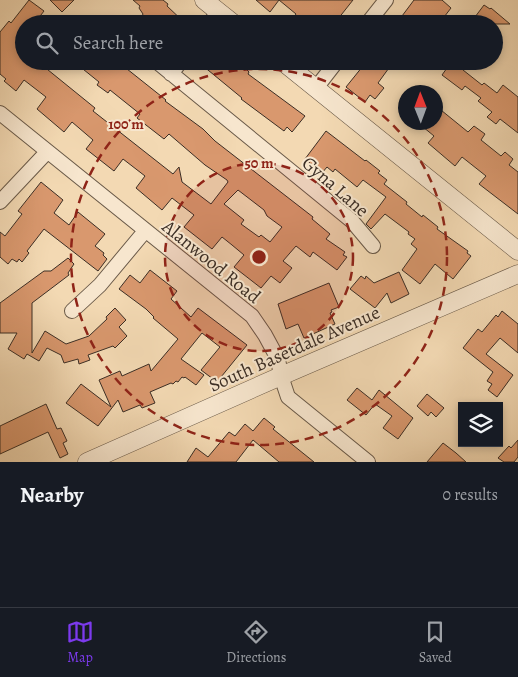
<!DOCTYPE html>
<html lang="en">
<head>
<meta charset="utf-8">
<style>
  :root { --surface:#171b24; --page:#20242c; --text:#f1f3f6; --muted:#9ea1a6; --line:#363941; --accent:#7c3aed }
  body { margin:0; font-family:Alegreya,serif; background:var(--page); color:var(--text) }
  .controls { position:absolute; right:15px; bottom:15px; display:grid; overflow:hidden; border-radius:0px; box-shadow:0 2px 8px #0003 }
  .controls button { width:45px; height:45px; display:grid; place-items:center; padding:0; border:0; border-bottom:1px solid var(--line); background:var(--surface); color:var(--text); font:25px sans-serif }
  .compass { position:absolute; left:398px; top:85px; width:45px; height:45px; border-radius:50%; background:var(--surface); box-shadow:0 2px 8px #0003; rotate:359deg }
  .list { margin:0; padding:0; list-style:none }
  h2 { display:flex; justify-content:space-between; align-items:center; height:65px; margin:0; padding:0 20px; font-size:21px }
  h2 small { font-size:16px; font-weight:400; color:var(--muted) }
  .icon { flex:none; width:28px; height:28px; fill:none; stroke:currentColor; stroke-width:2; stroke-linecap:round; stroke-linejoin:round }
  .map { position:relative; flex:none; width:518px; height:462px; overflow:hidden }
  .search { position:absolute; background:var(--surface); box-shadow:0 2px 8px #0003; left:15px; right:15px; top:15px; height:55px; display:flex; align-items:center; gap:12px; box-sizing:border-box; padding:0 18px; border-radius:28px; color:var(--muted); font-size:19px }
  .sheet { height:145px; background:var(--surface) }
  nav { display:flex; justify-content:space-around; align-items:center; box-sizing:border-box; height:70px; border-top:1px solid var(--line); background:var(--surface); font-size:14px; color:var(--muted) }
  nav a { display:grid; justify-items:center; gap:2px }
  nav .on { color:var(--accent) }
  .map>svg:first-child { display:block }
  .building { fill:#d9986e; stroke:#3b2e25; fill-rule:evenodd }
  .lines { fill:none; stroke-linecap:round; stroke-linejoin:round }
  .minor-casing { stroke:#695948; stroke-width:16 }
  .tertiary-casing { stroke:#695948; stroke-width:19 }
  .minor { stroke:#f7e6ce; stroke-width:14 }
  .tertiary { stroke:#f7e6ce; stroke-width:18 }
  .ring { fill:none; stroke:#8f2418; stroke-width:2.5; stroke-dasharray:9 6 }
  .labels { text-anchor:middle; stroke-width:4; stroke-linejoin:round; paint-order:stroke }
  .street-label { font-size:19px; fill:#3b2e25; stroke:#f7e6ce }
  .centre { fill:#8f2418; stroke:#f7e6ce; stroke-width:2.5 }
  .ring-label { font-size:15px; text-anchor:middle; font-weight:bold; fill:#8f2418; stroke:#f7e6ce; stroke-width:4; stroke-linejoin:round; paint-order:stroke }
</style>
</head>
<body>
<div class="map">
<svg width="518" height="462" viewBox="0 0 518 462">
  <rect width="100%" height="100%" fill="#f3d9b3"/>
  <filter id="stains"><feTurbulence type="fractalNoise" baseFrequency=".004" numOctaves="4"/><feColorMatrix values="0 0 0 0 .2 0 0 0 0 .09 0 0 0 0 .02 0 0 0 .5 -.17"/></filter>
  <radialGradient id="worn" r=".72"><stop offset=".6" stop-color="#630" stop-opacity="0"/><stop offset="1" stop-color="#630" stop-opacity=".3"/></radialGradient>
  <!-- building -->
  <path class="building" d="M 29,0 L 44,11 L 34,24 L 24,24 L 24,61 L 37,61 L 95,108 L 93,111 L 173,174 L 179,167 L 182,182 L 211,204 L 228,182 L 227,180 L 205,165 L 169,134 L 164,139 L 137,118 L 140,114 L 110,90 L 108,93 L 97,85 L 99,82 L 73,61 L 117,61 L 166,100 L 165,101 L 203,129 L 215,141 L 313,217 L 312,219 L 330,234 L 326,239 L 345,252 L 343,255 L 347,257 L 337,270 L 313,252 L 310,257 L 296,246 L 283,261 L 292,268 L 280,283 L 271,276 L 261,288 L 234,267 L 244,255 L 232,245 L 222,237 L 212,249 L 184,227 L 194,215 L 172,198 L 162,210 L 136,188 L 145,176 L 123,159 L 114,171 L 86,149 L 93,140 L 72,122 L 64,132 L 37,109 L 46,97 L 24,80 L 16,91 L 4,81 L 6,79 L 0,74 L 0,32 L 9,21 L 11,23 ZM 238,190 L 264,210 L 267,216 L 282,227 L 270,242 L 261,235 L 259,237 L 241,224 L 244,220 L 224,204 Z
    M 50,0 L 74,0 L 62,12 Z
    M 133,0 L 163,0 L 168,4 L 167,6 L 186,24 L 153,24 L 142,16 L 143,14 L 139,8 L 140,6 Z
    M 256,0 L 353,0 L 334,24 L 289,24 L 296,14 L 279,0 L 270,12 Z
    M 414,0 L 442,0 L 451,8 L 441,21 L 437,18 L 433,24 L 396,24 Z
    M 484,5 L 490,9 L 491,8 L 510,24 L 475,24 L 478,20 L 475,17 Z
    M 197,61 L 238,61 L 246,67 L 245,68 L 249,72 L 248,74 L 305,116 L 292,132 L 287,127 L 284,131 L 241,99 L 242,98 Z
    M 367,61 L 394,61 L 378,83 L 384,88 L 375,99 L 370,95 L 365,102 L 346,87 Z
    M 452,61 L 470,61 L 463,70 L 482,85 L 484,83 L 497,93 L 503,85 L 518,97 L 518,133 L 500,119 L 496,124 L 487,117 L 492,112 L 478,101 L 481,98 L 465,86 L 462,90 L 442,75 Z
    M 436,106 L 468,132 L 474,126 L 485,134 L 481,140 L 501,156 L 505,152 L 513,159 L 509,165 L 518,172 L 518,214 L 479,184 L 486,176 L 462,157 L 455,166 L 428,143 L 434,136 L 417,122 L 436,122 Z
    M 326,131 L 365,161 L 366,160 L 380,171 L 378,173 L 387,180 L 384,184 L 407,202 L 406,204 L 422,217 L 423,215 L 438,227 L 437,229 L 468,251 L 467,253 L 471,256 L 453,279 L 435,264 L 420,284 L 402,270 L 417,249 L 411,244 L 415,239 L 408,234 L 409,232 L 385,214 L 371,229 L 366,224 L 386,197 L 363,180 L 357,187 L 335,169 L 333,172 L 327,167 L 322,173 L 305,159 Z
    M 41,182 L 63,200 L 54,213 L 69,225 L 78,212 L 105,234 L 95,246 L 104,253 L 103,255 L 107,259 L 98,271 L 44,229 L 27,251 L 29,253 L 22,262 L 19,259 L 17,262 L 12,259 L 8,264 L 0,257 L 0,232 L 5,236 L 22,214 L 18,211 Z
    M 68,258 L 74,264 L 68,273 L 69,275 L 32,303 L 32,353 L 45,331 L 66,344 L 89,336 L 107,319 L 106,317 L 115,308 L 126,320 L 119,327 L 127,336 L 115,348 L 113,346 L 88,355 L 90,360 L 79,364 L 78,359 L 64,363 L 61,355 L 47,348 L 39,361 L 27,354 L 24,359 L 8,349 L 17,333 L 0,333 L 0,303 L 44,271 L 51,271 Z
    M 150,270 L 177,291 L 171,299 L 191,317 L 198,308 L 247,345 L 217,382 L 201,370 L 220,347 L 202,333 L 181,359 L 204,375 L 196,385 L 185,377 L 184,378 L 182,377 L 178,382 L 176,381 L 173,384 L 171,383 L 150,392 L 155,403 L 142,408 L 140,405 L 123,412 L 118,400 L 98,426 L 66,403 L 81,384 L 111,407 L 99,380 L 120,371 L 122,376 L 149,364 L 151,371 L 178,339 L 153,318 L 154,317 L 146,309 L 119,289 L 130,275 L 140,283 Z
    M 399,272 L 409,294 L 391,303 L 387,293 L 375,308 L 350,289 L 361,276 L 365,279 L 366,276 L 374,283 Z
    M 329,283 L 339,307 L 331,310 L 332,312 L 330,313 L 335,324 L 304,338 L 298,324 L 286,329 L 278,304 Z
    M 502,311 L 518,324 L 518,353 L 500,338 L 486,354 L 513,375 L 497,397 L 488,390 L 492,384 L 487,381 L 493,372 L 463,348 L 478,329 L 482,332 L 496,315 L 498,317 Z
    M 357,388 L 372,400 L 379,390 L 413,418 L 398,439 L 383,428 L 392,416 L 375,404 L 366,415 L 347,400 Z
    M 427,394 L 444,408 L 436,417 L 431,412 L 428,416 L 417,406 Z
    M 46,404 L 57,429 L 61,428 L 67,441 L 63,443 L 68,454 L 60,458 L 48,432 L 0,454 L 0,426 Z
    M 264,418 L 275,427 L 273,429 L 314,462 L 279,462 L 253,440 L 236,462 L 187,462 L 196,448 L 208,457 L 229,432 L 235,436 L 245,424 L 253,431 Z
    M 518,440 L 518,457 L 514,462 L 504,462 L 498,458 L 509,446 L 511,448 Z
    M 443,443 L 456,453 L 466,462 L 427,462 Z"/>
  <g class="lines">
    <!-- minor casing -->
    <g class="minor-casing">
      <path id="minor" d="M 209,24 L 219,11
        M 367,24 L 386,0
        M 156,61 L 352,221 L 373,246
        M 171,74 L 181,61
        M 316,88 L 337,61
        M 0,113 L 252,316 L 265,335 L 278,359 L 281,376 L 288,397 L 368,462
        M 0,202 L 47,152
        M 72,311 L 100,285 L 145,231"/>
    </g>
    <!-- tertiary casing -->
    <g class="tertiary-casing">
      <path id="tertiary" d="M 204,0 L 234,24
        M 282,61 L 518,251
        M 87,462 L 281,376 L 518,274"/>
    </g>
    <!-- minor -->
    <use href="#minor" class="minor"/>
    <!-- tertiary -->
    <use href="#tertiary" class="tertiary"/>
  </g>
  <!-- distance rings -->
  <circle cx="259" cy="257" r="94" fill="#8f2418" fill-opacity=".12"/>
  <g class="ring">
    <circle cx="259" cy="257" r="94"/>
    <circle cx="259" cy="257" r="188"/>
  </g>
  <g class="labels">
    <!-- street labels -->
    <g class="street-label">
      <text transform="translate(336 186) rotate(41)" y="7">Gyna Lane</text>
      <text transform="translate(212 261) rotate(39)" y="7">Alanwood Road</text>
      <text transform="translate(294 348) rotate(-24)" y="7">South Basetdale Avenue</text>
    </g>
  </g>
  <circle cx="259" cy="257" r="8" class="centre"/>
  <g class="ring-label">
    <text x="126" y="129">100 m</text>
    <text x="259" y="168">50 m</text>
  </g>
  <rect width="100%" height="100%" filter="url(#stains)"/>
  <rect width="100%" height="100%" fill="url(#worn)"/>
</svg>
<div class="controls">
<button><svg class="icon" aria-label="layers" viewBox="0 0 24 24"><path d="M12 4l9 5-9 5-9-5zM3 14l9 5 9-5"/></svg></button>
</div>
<svg class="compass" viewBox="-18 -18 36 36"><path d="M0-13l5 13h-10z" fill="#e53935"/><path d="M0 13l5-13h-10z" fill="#9ea1a6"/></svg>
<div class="search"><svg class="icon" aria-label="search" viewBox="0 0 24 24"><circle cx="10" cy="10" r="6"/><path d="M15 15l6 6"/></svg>Search here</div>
</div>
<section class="sheet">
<h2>Nearby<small>0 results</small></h2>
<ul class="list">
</ul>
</section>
<nav>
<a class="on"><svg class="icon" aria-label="map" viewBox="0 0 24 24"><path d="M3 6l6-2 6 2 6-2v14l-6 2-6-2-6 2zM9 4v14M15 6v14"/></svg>Map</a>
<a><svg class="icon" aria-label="directions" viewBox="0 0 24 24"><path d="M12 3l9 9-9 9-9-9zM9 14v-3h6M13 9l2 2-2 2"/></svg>Directions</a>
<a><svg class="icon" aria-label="saved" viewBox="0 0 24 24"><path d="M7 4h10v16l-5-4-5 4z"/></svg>Saved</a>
</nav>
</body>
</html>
